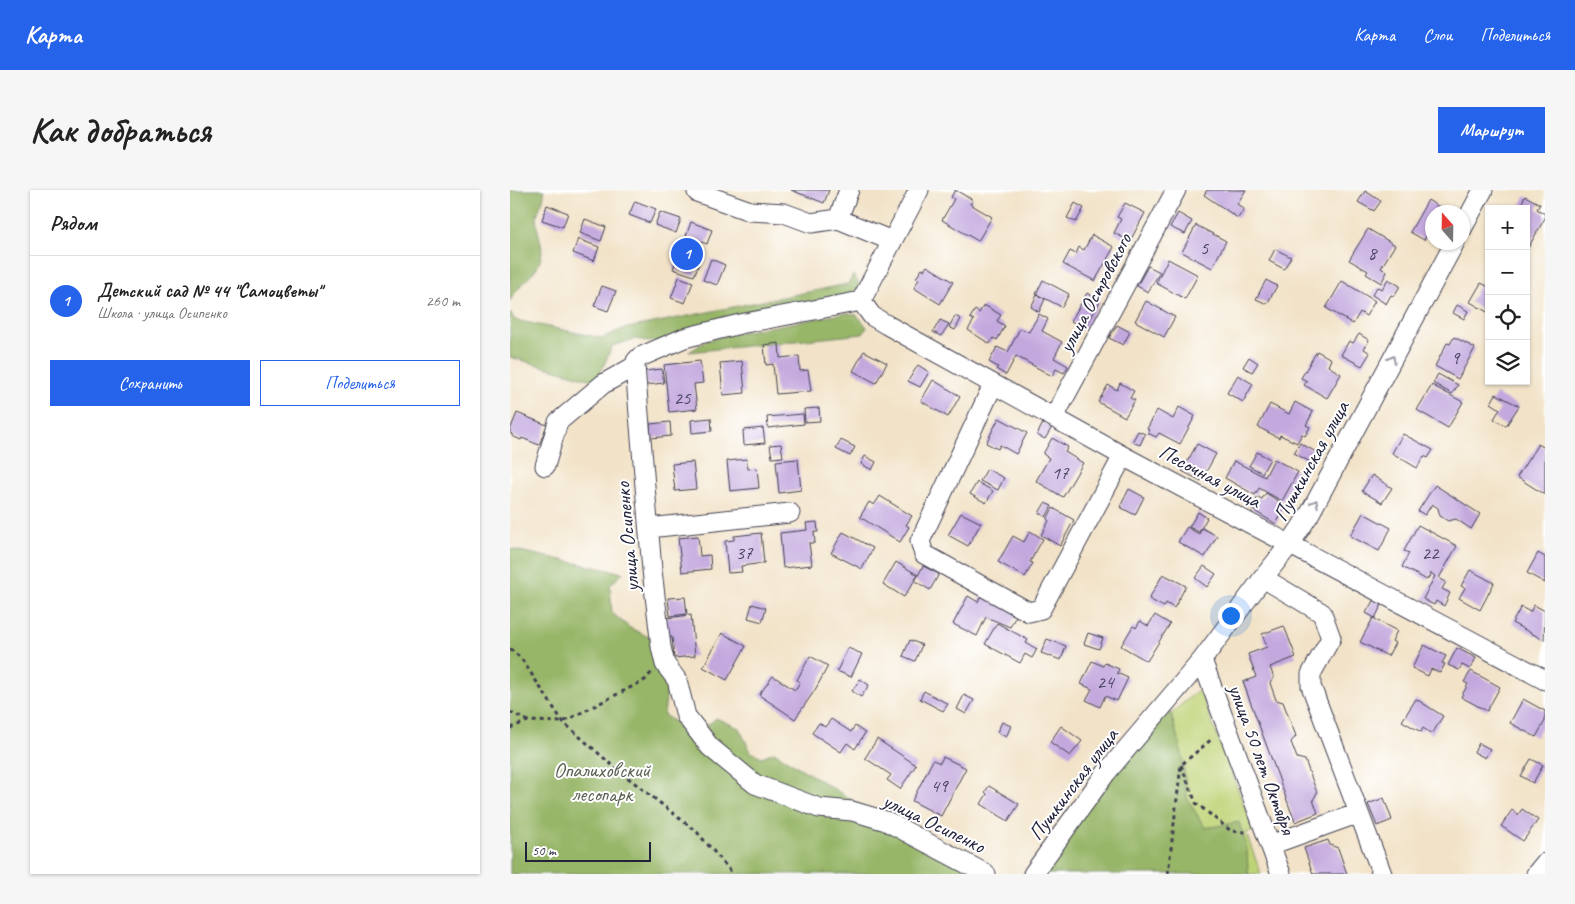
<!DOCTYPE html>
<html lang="ru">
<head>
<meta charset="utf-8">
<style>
  :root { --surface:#fff; --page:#f6f6f6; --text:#222; --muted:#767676; --line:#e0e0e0; --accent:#2563eb }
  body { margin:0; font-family:Caveat,sans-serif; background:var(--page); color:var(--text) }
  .controls { position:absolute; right:15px; top:15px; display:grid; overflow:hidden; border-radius:0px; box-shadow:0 1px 4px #0004 }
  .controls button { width:45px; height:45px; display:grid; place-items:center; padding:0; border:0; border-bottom:1px solid var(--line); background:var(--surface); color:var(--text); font:25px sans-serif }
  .compass { position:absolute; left:915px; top:15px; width:45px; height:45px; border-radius:50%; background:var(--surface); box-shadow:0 1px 4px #0004; rotate:340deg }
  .scale { position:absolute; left:15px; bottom:12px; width:126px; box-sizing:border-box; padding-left:5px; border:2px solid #22223b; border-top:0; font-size:14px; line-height:18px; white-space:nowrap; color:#22223b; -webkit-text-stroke:4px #fff; paint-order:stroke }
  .you { position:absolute; left:720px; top:425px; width:18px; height:18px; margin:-12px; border:4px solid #fff; border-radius:50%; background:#1a73e8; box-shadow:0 0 0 8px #1a73e833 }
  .badge { display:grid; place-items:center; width:32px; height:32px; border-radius:50%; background:var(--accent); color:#fff; font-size:16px; font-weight:700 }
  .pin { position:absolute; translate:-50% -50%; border:2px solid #fff; box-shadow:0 1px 5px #0006 }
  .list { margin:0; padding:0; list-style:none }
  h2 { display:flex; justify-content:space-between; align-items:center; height:65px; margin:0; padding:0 20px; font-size:21px }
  h2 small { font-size:16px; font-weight:400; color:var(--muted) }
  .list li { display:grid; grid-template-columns:32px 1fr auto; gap:15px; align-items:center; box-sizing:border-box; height:90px; padding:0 20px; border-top:1px solid var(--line) }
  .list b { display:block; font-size:19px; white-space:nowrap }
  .list p { margin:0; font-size:16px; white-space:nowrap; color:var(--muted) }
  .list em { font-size:16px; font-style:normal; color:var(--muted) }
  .actions { display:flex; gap:10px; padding:15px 20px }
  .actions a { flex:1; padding:11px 0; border:1px solid var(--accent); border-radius:0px; text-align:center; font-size:18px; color:var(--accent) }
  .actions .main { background:var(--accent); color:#fff }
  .icon { flex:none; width:28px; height:28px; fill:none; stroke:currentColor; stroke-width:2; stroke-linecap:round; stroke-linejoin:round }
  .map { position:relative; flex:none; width:1035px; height:684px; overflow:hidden; border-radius:0px }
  header { display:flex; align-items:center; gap:30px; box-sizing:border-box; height:70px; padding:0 25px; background:var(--accent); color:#fff }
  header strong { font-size:24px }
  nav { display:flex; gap:28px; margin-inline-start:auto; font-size:18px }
  .intro { display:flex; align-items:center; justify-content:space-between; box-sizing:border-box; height:120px; padding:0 30px }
  h1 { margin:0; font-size:35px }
  .button { padding:12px 22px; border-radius:0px; background:var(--accent); color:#fff; font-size:18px; font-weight:700 }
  main { display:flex; gap:30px; padding:0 30px }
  aside { flex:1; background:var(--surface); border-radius:0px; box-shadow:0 1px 4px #0004 }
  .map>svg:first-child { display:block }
  .green { fill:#bfd477; stroke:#707b59 }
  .forest { fill:#97b668; stroke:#5c6c52 }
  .building { fill:#c3a8de }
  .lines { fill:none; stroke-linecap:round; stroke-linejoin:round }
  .minor-casing { stroke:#413f50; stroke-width:21 }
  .path { stroke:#413f50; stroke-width:3; stroke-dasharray:4 4; stroke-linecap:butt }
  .minor { stroke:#fff; stroke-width:19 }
  .oneway { stroke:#9c9ca7 }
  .labels { text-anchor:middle; stroke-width:4; stroke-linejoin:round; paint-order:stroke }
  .number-label { font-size:19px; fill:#4a4464 }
  .street-label { font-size:21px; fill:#22223b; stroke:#fff }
  .park-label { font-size:21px; fill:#596050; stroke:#fff }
</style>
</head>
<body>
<header>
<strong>Карта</strong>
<nav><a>Карта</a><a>Слои</a><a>Поделиться</a></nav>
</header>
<div class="intro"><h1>Как добраться</h1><a class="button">Маршрут</a></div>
<main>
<aside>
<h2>Рядом<small></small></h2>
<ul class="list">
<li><span class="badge">1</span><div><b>Детский сад № 44 &quot;Самоцветы&quot;</b><p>Школа · улица Осипенко</p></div><em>260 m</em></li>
</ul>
<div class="actions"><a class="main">Сохранить</a><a>Поделиться</a></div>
</aside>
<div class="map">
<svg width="1035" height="684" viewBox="0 0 1035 684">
  <rect width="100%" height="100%" fill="#fff"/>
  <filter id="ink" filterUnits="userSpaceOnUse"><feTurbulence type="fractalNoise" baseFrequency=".02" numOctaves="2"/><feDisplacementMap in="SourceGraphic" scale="10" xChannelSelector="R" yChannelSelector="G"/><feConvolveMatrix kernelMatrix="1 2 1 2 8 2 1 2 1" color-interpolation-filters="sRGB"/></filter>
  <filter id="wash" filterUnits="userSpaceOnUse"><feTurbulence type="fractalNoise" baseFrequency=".0096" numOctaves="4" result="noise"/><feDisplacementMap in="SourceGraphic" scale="20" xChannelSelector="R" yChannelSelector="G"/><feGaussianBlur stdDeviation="1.12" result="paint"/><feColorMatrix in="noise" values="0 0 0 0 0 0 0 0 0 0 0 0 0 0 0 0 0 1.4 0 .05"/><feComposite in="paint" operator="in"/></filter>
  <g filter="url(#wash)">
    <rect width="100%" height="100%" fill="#f2e3c8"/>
    <!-- green -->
    <path class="green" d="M 689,499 L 744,641 L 736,643 L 751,684 L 738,684 L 737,658 L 695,639 L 677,608 L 672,564 L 661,524 Z"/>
    <!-- forest -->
    <path class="forest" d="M 0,0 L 34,0 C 35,11 29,16 27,26 C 24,43 39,57 27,77 C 19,90 7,96 0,111 Z
      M 343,85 L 351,96 L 338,108 L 144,152 L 125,149 L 102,156 L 91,182 L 82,190 L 0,167 L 0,122 L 5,130 L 92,148 L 113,139 L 338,94 Z
      M 337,123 L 347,125 L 357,137 L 353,144 L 179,162 L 196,151 L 216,145 Z
      M 0,359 L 113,383 L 100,395 L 102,423 L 120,438 L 145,450 L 158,489 L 154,525 C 174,538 186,548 206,528 L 229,538 L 241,562 L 252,567 L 264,562 L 376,631 L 476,684 L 0,684 Z
      M 657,511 L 672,564 L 677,608 L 695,638 L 729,632 L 737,658 L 738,684 L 523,684 Z"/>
    <g id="blocks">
      <!-- building -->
      <path class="building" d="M 281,0 L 319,0 L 314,13 Z
        M 445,0 L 463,10 L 460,14 L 482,27 L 468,51 L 432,30 L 444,9 L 441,7 Z
        M 697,0 L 736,0 L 727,14 L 734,19 L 728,28 L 694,5 Z
        M 855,1 L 871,11 L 864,21 L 848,12 Z
        M 1015,6 L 1030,14 L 1027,19 L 1035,24 L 1035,28 L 1018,58 L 1016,57 L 1016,19 L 1009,19 Z
        M 918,10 L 932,19 L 930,22 L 922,22 L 922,36 L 914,50 L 900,42 Z
        M 125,11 L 146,19 L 140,33 L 119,25 Z
        M 565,13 L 574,18 L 566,32 L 557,28 Z
        M 615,13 L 635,23 L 620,51 L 604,43 L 611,29 L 607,27 Z
        M 37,15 L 58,23 L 53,37 L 32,30 Z
        M 150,22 L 171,29 L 166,43 L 145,35 Z
        M 668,23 L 682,31 L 675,44 L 660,37 Z
        M 75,29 L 96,37 L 91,51 L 70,43 Z
        M 181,32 L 202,40 L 197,54 L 176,46 Z
        M 686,35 L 716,51 L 702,78 L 672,62 Z
        M 858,39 L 885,55 L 871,78 L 877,82 L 871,93 L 856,84 L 858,81 L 839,70 Z
        M 582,45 L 604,57 L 585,91 L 553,74 L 560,61 L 566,64 L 569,57 L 574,60 Z
        M 68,49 L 89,57 L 84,71 L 63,63 Z
        M 765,59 L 781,67 L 774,79 L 759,71 Z
        M 168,65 L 189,73 L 184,86 L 163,79 Z
        M 201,69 L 215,75 L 207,95 L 193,90 Z
        M 658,69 L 688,85 L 675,109 L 646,93 Z
        M 417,76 L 443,92 L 430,114 L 404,98 L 409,89 L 406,88 L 412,79 L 414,80 Z
        M 638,76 L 650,82 L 638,102 L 627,96 Z
        M 169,87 L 183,92 L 175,113 L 161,108 Z
        M 878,89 L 890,96 L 884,106 L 881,105 L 876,114 L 862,105 L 867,97 L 872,99 Z
        M 533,90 L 559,104 L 552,117 L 526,104 Z
        M 756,90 L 767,96 L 757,114 L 746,109 Z
        M 832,91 L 865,111 L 856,126 L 850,122 L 843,134 L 816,118 Z
        M 971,93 L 979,97 L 979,123 L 960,112 Z
        M 92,96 L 106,101 L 98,121 L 84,116 Z
        M 577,103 L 590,111 L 575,139 L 561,131 Z
        M 527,105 L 535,109 L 529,122 L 521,117 Z
        M 636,111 L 665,127 L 654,147 L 625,131 Z
        M 474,115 L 491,125 L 487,131 L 495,136 L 487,150 L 483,148 L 480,154 L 458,140 L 464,130 L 460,128 L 465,120 L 469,123 Z
        M 947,115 L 958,121 L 954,129 L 943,123 Z
        M 529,124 L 538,129 L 532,141 L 552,152 L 544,168 L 558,176 L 554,183 L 546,179 L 542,186 L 506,166 L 496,185 L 486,179 L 488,177 L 479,172 L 487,157 L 498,162 L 510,138 L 519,142 Z
        M 445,126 L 451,129 L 445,140 L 439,137 Z
        M 430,130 L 439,134 L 431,146 L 423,142 Z
        M 607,135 L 620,142 L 613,155 L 599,148 Z
        M 849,144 L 859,150 L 854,159 L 860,163 L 852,176 L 831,165 L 839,151 L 843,153 Z
        M 944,147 L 965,158 L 948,189 L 925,176 L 937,153 L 940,154 Z
        M 269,153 L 270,168 L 289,166 L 290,181 L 298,180 L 301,201 L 266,204 L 263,174 L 256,175 L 254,155 Z
        M 354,161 L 377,173 L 366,193 L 343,181 Z
        M 807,161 L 821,169 L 818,176 L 831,184 L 817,208 L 794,195 L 797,191 L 791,188 Z
        M 739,167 L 748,173 L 742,182 L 733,177 Z
        M 190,171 L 193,193 L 184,194 L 187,219 L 159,222 L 154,175 Z
        M 232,171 L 235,203 L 213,205 L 210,173 Z
        M 408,175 L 419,182 L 410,197 L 398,191 Z
        M 152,179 L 154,193 L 136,195 L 135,181 Z
        M 928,184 L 948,195 L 942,204 L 923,193 Z
        M 728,185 L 743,194 L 733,212 L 717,203 Z
        M 423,190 L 450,206 L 438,227 L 411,211 Z
        M 610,193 L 624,201 L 620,208 L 625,210 L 615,227 L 588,212 L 598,195 L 607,200 Z
        M 922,195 L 953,212 L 938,238 L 907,220 Z
        M 986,204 L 1009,216 L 996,236 L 984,229 L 990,219 L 981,213 Z
        M 785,212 L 803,222 L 796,235 L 800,237 L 795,246 L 792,244 L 787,253 L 770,245 L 769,248 L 748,237 L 760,214 L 779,224 Z
        M 669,217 L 685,226 L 670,254 L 649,243 L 646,247 L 638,243 L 639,240 L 637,239 L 647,220 L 663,229 Z
        M 309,218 L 310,231 L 295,232 L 294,219 Z
        M 7,223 L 37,235 L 29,255 L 12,248 L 11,250 L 2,246 L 2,244 L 0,243 L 0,240 Z
        M 293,224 L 294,234 L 258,238 L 257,227 Z
        M 201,228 L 202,241 L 182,243 L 181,230 Z
        M 489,228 L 517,243 L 506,264 L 490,255 L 488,259 L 476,253 Z
        M 160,232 L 161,246 L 141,248 L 140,234 Z
        M 533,233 L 542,237 L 535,249 L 527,245 Z
        M 253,238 L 255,253 L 234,255 L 233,240 Z
        M 628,241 L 635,244 L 630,255 L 622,252 Z
        M 893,244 L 923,260 L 918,268 L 914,266 L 907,278 L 882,263 Z
        M 542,248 L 558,257 L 555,262 L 573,273 L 553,307 L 526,291 L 539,268 L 533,264 Z
        M 331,250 L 345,257 L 340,266 L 326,259 Z
        M 790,253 L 808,263 L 802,273 L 784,263 Z
        M 271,254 L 273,267 L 262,268 L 260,255 Z
        M 687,254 L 706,264 L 691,291 L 672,281 Z
        M 1028,254 L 1035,258 L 1035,305 L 1007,287 Z
        M 747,262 L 760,269 L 752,283 L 739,276 Z
        M 355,266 L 366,272 L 362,280 L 351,274 Z
        M 237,269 L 238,279 L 247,278 L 249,298 L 220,301 L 217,271 Z
        M 288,269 L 291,300 L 269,303 L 266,271 Z
        M 764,269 L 788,282 L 772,311 L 749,298 L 745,305 L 715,288 L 724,271 L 755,287 Z
        M 183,272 L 186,299 L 165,301 L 162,274 Z
        M 477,279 L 494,288 L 488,300 L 470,291 Z
        M 862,285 L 882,298 L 872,313 L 852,301 Z
        M 467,292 L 483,301 L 476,313 L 460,304 Z
        M 925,295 L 970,324 L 961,339 L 946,329 L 938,331 L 930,326 L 928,318 L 922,314 L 915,325 L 908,321 Z
        M 619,299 L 634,307 L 625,325 L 610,317 Z
        M 756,303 L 776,316 L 766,334 L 741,319 L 748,307 L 752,309 Z
        M 370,306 L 402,326 L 396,335 L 399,337 L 390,352 L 350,327 L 359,312 L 364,315 Z
        M 535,313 L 542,316 L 536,327 L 529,323 Z
        M 543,318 L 564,330 L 550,356 L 531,345 L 539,331 L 537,329 Z
        M 688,322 L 697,328 L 689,342 L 679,337 Z
        M 451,323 L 471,333 L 458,356 L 438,345 Z
        M 853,323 L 881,338 L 869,361 L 840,346 Z
        M 307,332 L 308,342 L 304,342 L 305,353 L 299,353 L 302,375 L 273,378 L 270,343 L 297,340 L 296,333 Z
        M 908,335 L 947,356 L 929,388 L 936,392 L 932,399 L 940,403 L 934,416 L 926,411 L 924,415 L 913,409 L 925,386 L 921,383 L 917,390 L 892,377 L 899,363 L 894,361 Z
        M 677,337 L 689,344 L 692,338 L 707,346 L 695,367 L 668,352 Z
        M 520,341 L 533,349 L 520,372 L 523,373 L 515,387 L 488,372 L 503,346 L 514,352 Z
        M 333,342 L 363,358 L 352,379 L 321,363 Z
        M 251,343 L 254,373 L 231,376 L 232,382 L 218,383 L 215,351 L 224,350 L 224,346 Z
        M 188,346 L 190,366 L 200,365 L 201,379 L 172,382 L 168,348 Z
        M 1028,363 L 1035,367 L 1035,393 L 1017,383 Z
        M 386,372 L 408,385 L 394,407 L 373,394 Z
        M 413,376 L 429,384 L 420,400 L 405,391 Z
        M 694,376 L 706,384 L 697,397 L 685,388 Z
        M 960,380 L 984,393 L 970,420 L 949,408 L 955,398 L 951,396 Z
        M 653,384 L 676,396 L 664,418 L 656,413 L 654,417 L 639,409 Z
        M 471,405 L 507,424 L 500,437 L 476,427 L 467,446 L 443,434 L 458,406 L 468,412 Z
        M 175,407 L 177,424 L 160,426 L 158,408 Z
        M 864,409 L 872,414 L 865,428 L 856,423 Z
        M 242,414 L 256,418 L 252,432 L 238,428 Z
        M 1024,415 L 1035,421 L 1034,450 L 1002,433 L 1011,417 L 1020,422 Z
        M 181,425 L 185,466 L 164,468 L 162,447 L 156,448 L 155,428 Z
        M 645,425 L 660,434 L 637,471 L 611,456 L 623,436 L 626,438 L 630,431 L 638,436 Z
        M 863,428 L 887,441 L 882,451 L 885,453 L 878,466 L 850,452 Z
        M 487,433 L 518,450 L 516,453 L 527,459 L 522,468 L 515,464 L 510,473 L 475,454 Z
        M 774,436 L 786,467 L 760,477 L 764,488 L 760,493 L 766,510 L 773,512 L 786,546 L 781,552 L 787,568 L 795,570 L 807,603 L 803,610 L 808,623 L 785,632 L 733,492 L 746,487 L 738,464 L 757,457 L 752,444 Z
        M 212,443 L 236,456 L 217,490 L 193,477 Z
        M 578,443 L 593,448 L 589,459 L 574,454 Z
        M 537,449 L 556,456 L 551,470 L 531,463 Z
        M 400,450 L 412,455 L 405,471 L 393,466 Z
        M 914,455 L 936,466 L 932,473 L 935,474 L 930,483 L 921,479 L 918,486 L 902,478 Z
        M 338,458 L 352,464 L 341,487 L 327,481 Z
        M 947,458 L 966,468 L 960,479 L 952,475 L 949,480 L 938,475 Z
        M 300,466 L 318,476 L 305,500 L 285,529 L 249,505 L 263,486 L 285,500 L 290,492 L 287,490 Z
        M 582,471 L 593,476 L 595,473 L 609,479 L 607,483 L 618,488 L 607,511 L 595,506 L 590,517 L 576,510 L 582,499 L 571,494 Z
        M 961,481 L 990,497 L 977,521 L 951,507 L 958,494 L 954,492 Z
        M 350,489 L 359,495 L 351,507 L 342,501 Z
        M 414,501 L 438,514 L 433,521 L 410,509 Z
        M 454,505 L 464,510 L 456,524 L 447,519 Z
        M 906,509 L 933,526 L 922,544 L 913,538 L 911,542 L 892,531 Z
        M 1013,509 L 1035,521 L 1035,531 L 1026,547 L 1000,533 Z
        M 321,529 L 341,542 L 345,536 L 355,543 L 345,559 L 337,553 L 331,562 L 302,543 L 309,533 L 315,537 Z
        M 492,532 L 501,536 L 496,547 L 487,542 Z
        M 551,536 L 572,551 L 560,566 L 540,552 Z
        M 367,549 L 406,575 L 390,599 L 377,590 L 381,585 L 355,568 Z
        M 969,553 L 980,559 L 975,568 L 964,562 Z
        M 433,567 L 456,578 L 431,626 L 402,611 L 423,570 L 430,573 Z
        M 1021,569 L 1033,575 L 1023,593 L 1011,586 Z
        M 479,596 L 509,614 L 498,631 L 471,614 L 477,604 L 475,602 Z
        M 874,608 L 882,630 L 867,636 L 858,614 Z
        M 1012,619 L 1028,630 L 1013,651 L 991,636 L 1002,620 L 1008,625 Z
        M 818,650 L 820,655 L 828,658 L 837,684 L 803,684 L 794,658 Z"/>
    </g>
  </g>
  <g filter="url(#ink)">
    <use href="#blocks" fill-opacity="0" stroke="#413f50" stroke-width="1"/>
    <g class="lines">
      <!-- minor casing -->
      <g class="minor-casing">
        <path id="minor" d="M 188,0 L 187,2 L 240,21 L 274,23 L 301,33 L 328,29 L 382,51
          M 328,29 L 339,0
          M 952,39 L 973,0
          M 351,111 L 230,134 L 174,148 L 130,167 L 126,171 L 125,176 L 142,380 L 151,457 L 155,474 L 167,490 L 176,526 L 200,557 L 245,594 L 309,618 L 342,621 L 376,631 L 476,684
          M 351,111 L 362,126 L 377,135 L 613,266 L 1035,490
          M 351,111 L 409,0
          M 483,195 L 410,351 L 414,364 L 519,422 L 531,419 L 613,266
          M 544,227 L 666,0
          M 35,276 L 48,232 L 93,194 L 125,176
          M 139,338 L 280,323
          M 753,388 L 812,423 L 821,448 L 801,484 L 801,496 L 872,684
          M 692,470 L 771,684
          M 760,655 L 849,623
          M 523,684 L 596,583 L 692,470 L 753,388 L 780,354 L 799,325 L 945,52
          M 1026,684 L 1035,673"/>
      </g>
      <!-- path -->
      <path class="path" d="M 0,459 L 11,468 L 53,532 L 103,576 L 187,642 L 223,684
        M 0,522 L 18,531
        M 0,538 L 18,531 L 53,532 L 135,490 L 142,482
        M 671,575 L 686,613 L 721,641 L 737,642
        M 658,684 L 671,575 L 703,548"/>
      <!-- minor -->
      <use href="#minor" class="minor"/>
    </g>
    <!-- one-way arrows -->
    <defs><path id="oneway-chevron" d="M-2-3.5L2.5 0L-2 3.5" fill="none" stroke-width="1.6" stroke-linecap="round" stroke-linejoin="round" transform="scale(1.25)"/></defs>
    <g class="oneway">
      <use href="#oneway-chevron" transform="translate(882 169) rotate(-62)"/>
      <use href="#oneway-chevron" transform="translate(805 313) rotate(-62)"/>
    </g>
  </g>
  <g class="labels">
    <!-- number labels -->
    <g class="number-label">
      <text x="694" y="64">5</text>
      <text x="862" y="69">8</text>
      <text x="945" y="174">9</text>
      <text x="172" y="214">25</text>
      <text x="550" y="289">17</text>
      <text x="234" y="369">37</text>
      <text x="920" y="369">22</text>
      <text x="595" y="498">24</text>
      <text x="429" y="602">49</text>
    </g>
    <!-- street labels -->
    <g class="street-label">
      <text transform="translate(585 103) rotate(-62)" y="7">улица Островского</text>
      <text transform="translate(801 271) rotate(-61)" y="7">Пушкинская улица</text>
      <text transform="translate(700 286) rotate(28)" y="7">Песочная улица</text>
      <text transform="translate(117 347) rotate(-95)" y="7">улица Осипенко</text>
      <text transform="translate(752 569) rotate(70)" y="7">улица 50 лет Октября</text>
      <text transform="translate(563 594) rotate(-53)" y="7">Пушкинская улица</text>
      <text transform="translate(424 633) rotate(26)" y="7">улица Осипенко</text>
    </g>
    <!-- park labels -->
    <g class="park-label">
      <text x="92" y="587">Опалиховский<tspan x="92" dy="24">лесопарк</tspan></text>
    </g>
  </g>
</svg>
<div class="controls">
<button>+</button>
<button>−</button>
<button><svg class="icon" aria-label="locate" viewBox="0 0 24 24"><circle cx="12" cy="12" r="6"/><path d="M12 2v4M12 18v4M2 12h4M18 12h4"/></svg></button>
<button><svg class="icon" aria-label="layers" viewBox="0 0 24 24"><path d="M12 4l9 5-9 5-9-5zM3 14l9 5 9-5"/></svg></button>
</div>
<svg class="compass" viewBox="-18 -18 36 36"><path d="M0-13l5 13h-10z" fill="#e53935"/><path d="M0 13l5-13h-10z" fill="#767676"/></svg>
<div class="scale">50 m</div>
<div class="you"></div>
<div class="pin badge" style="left:177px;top:64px">1</div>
</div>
</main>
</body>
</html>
